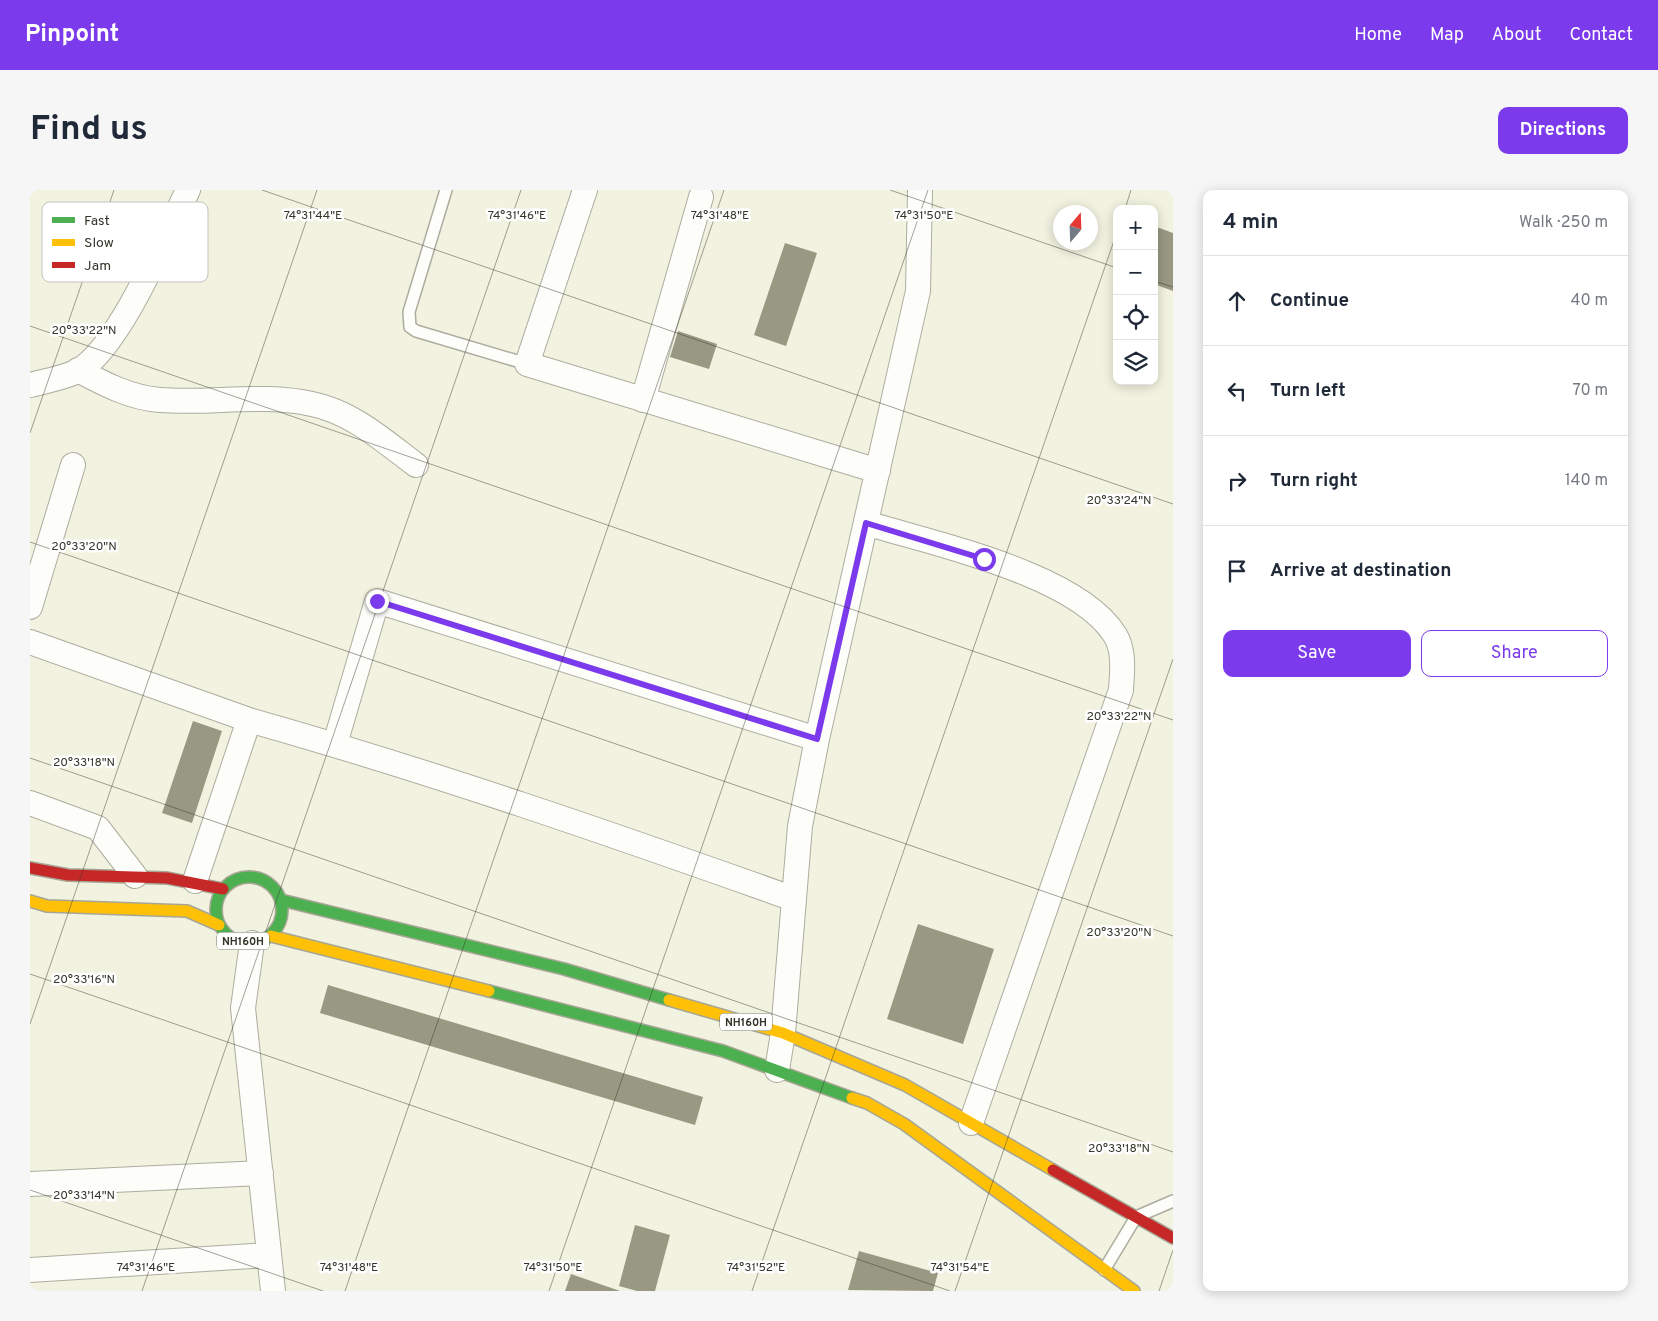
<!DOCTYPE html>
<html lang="en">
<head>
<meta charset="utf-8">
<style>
  :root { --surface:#fff; --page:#f6f6f7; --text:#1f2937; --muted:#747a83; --line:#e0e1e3; --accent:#7c3aed }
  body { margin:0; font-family:Overpass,sans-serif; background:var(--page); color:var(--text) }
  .controls { position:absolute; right:15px; top:15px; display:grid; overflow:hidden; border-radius:10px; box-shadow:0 2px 12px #0003 }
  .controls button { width:45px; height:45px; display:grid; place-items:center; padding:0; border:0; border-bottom:1px solid var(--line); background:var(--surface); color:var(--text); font:25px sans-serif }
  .compass { position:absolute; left:1023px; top:15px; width:45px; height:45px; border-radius:50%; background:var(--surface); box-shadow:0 2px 12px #0003; rotate:19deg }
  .stop { position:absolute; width:15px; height:15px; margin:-11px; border:4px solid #7c3aed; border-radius:50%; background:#fff }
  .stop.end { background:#7c3aed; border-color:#fff; box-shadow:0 1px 5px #0008 }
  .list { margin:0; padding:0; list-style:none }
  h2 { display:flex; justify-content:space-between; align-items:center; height:65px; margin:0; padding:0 20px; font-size:21px }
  h2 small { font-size:16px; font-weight:400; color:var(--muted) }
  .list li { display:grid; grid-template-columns:32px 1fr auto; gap:15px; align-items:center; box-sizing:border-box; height:90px; padding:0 20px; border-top:1px solid var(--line) }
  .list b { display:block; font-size:19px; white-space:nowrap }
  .list em { font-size:16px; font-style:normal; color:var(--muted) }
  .actions { display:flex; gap:10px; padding:15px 20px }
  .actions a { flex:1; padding:11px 0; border:1px solid var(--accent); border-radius:10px; text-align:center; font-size:18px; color:var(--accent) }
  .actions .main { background:var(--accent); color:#fff }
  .icon { flex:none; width:28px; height:28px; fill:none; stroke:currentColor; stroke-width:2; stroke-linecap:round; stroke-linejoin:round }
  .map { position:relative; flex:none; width:1143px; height:1101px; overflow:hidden; border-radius:10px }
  header { display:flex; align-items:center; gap:30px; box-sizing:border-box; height:70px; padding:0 25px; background:var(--accent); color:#fff }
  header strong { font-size:24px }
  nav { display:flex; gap:28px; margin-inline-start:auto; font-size:18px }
  .intro { display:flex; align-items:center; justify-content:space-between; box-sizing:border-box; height:120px; padding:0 30px }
  h1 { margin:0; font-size:35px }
  .button { padding:12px 22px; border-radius:10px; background:var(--accent); color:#fff; font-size:18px; font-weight:700 }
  main { display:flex; gap:30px; padding:0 30px }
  aside { flex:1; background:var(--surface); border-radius:10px; box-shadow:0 2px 12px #0003 }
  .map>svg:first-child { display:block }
  .building { fill:#989883 }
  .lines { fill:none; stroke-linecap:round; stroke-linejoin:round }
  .lane-casing { stroke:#adac9f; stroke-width:14 }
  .street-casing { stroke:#adac9f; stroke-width:26 }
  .fast-casing { stroke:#a7a694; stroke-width:14 }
  .slow-casing { stroke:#a7a694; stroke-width:14 }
  .jam-casing { stroke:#a7a694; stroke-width:14 }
  .lane { stroke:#fdfdfa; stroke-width:11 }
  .street { stroke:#fdfdfa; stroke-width:24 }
  .fast { stroke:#4caf50; stroke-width:11 }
  .slow { stroke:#ffc107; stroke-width:11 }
  .jam { stroke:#c62828; stroke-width:11 }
  .route { stroke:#7c3aed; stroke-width:6 }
  .ticks { fill:none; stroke:#353529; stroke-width:1; stroke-opacity:0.45 }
  .labels { text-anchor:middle; stroke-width:5; stroke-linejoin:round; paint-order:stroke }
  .shield { fill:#fff; stroke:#727269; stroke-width:1 }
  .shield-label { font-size:11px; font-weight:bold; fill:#353529 }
  .key { fill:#fff; stroke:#c2c2bf; stroke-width:1 }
  .key-label { font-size:14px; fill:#353529 }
  .ticks-label { font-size:12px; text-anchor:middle; fill:#353529; stroke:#fff; stroke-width:5; stroke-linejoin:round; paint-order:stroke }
</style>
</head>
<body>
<header>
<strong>Pinpoint</strong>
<nav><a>Home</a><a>Map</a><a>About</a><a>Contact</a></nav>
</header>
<div class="intro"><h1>Find us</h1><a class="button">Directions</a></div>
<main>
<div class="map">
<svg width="1143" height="1101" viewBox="0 0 1143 1101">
  <rect width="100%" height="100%" fill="#f2f2e1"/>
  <!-- building -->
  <path class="building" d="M 1124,36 L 1143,43 L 1143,101 L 1124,94 Z
    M 755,53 L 787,63 L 756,156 L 724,145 Z
    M 648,141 L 687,154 L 679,179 L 640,167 Z
    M 163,531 L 192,541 L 162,633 L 132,623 Z
    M 888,734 L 964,759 L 933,854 L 857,829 Z
    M 298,795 L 673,907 L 665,935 L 290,823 Z
    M 605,1035 L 640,1045 L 625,1101 L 607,1101 L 589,1096 Z
    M 829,1061 L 908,1083 L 903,1101 L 818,1100 Z
    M 541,1084 L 590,1101 L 535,1101 Z"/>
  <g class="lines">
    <!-- lane casing -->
    <g class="lane-casing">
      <path id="lane" d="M 416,0 L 379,122 L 380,137 L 386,141 L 497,174
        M 1074,1080 L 1106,1027 L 1143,1011"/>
    </g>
    <!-- street casing -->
    <g class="street-casing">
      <path id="street" d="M 555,0 L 497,174 L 848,281
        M 48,180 C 74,194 101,208 130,210 C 180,214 233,203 282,214 C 322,222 354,251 386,275
        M 0,195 C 16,191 33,188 48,181 C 89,158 136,45 158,0
        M 613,210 L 671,7
        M 836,333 C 904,354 1047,384 1085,445 C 1095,461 1092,482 1091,500 L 941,933
        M 0,417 L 43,275
        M 0,452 L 219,530
        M 305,554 L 347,411 L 787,549
        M 0,613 L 68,638 L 105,686
        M 165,691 L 219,530 C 403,582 584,645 764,709
        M 222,753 L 213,818 L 243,1101
        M 747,880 L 753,843 L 770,636 L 787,549 L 888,101 L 890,0
        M 0,994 L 231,983
        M 0,1080 L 239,1065"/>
    </g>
    <!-- fast casing -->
    <g class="fast-casing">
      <path id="fast" d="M186 720a33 33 0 1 1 66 0a33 33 0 1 1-66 0Z
        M 251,710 L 534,779 L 639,810
        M 459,801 L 693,861 L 822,908"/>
    </g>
    <!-- slow casing -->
    <g class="slow-casing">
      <path id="slow" d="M 0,711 L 17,716 L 157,721 L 189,735
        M 241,746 L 459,801
        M 639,810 L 753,843 L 875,895 L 1023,980
        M 822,908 L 837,913 L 874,934 L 1104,1101"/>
    </g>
    <!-- jam casing -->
    <g class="jam-casing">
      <path id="jam" d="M 0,678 L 38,685 L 137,688 L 193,699
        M 1023,980 L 1143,1048"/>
    </g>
    <!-- lane -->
    <use href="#lane" class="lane"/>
    <!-- street -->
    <use href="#street" class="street"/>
    <!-- fast -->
    <use href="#fast" class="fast"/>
    <!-- slow -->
    <use href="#slow" class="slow"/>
    <!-- jam -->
    <use href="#jam" class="jam"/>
  </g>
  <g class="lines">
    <!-- route -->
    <path class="route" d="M 347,411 L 787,549 L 836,333 L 954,369"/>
  </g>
  <!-- ticks -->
  <path class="ticks" d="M 232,0 L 1143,314M 860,0 L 1087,78M 1095,19 L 1101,0M 1124,91 L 1143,97M 0,136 L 1143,530M 0,243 L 84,0M 0,352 L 1143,746M 0,568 L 1143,962M 0,784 L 920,1101M 0,834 L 287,0M 0,1000 L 293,1101M 112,1101 L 491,0M 315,1101 L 694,0M 519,1101 L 898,0M 722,1101 L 1087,42M 925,1101 L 1143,469M 1129,1101 L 1143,1060"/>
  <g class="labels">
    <!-- shield labels -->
    <g class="shield">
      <rect x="187" y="742.5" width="52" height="17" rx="4"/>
      <rect x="690" y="823.5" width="52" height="17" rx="4"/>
    </g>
    <g class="shield-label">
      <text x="213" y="755">NH160H</text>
      <text x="716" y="836">NH160H</text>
    </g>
  </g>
  <!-- legend -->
  <rect x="12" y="12" width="166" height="80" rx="8" class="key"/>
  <rect x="22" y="27" width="23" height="6" fill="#4caf50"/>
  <rect x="22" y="49" width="23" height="7" fill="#ffc107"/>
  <rect x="22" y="72" width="23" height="6" fill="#c62828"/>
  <g class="key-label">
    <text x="54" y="35">Fast</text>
    <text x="54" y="57">Slow</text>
    <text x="54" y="80">Jam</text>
  </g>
  <g class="ticks-label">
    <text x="283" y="29">74°31'44"E</text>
    <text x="487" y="29">74°31'46"E</text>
    <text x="690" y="29">74°31'48"E</text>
    <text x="894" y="29">74°31'50"E</text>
    <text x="54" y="144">20°33'22"N</text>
    <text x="1089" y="314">20°33'24"N</text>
    <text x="54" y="360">20°33'20"N</text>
    <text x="1089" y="530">20°33'22"N</text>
    <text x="54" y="576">20°33'18"N</text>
    <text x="1089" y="746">20°33'20"N</text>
    <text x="54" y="793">20°33'16"N</text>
    <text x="1089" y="962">20°33'18"N</text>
    <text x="54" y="1009">20°33'14"N</text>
    <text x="116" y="1081">74°31'46"E</text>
    <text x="319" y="1081">74°31'48"E</text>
    <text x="523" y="1081">74°31'50"E</text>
    <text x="726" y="1081">74°31'52"E</text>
    <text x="930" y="1081">74°31'54"E</text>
  </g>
</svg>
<div class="controls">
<button>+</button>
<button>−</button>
<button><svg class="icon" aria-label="locate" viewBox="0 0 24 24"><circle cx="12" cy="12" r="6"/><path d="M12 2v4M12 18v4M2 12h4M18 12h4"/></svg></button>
<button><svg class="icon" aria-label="layers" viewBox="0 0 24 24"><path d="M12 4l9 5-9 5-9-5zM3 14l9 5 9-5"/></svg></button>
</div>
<svg class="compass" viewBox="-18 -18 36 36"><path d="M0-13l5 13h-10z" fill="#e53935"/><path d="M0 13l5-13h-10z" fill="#747a83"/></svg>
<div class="stop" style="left:954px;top:369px"></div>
<div class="stop end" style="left:347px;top:411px"></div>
</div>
<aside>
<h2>4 min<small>Walk · 250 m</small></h2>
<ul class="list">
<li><svg class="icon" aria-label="ahead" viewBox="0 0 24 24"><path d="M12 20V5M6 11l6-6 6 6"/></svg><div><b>Continue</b></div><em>40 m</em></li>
<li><svg class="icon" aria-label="left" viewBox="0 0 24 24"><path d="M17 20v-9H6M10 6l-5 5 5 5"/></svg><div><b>Turn left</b></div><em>70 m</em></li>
<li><svg class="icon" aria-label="right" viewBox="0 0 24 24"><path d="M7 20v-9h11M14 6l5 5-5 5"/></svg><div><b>Turn right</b></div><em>140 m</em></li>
<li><svg class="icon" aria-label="arrive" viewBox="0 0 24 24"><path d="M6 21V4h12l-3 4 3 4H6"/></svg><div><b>Arrive at destination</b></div></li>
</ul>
<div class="actions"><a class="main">Save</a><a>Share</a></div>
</aside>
</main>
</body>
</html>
